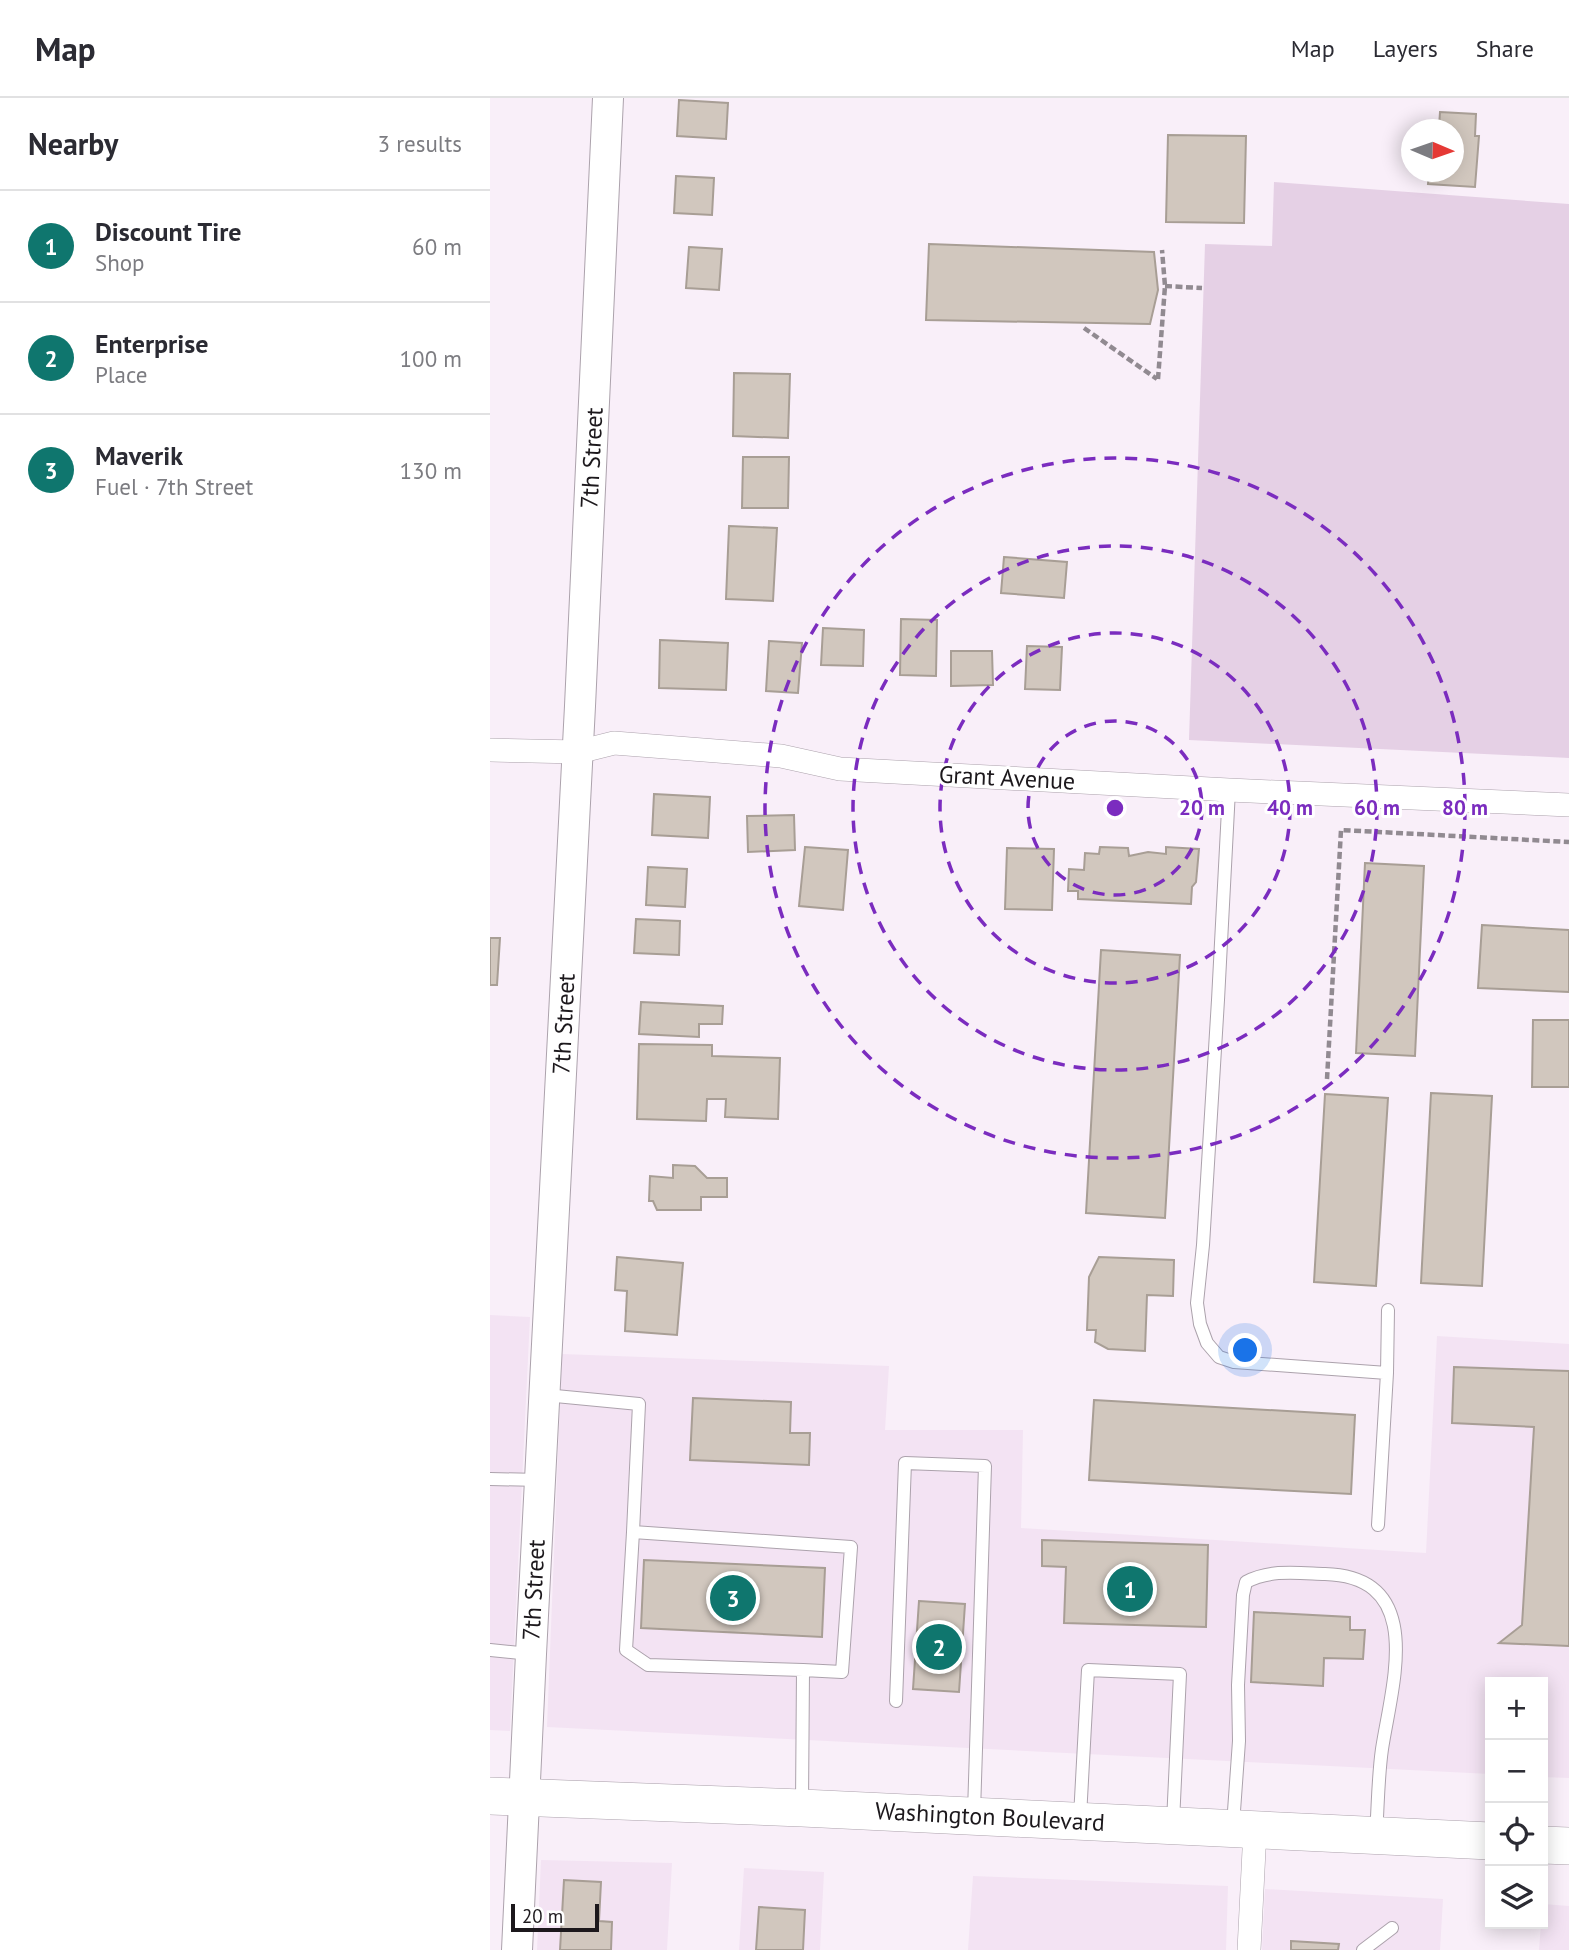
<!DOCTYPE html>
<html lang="en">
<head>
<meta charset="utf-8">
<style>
  :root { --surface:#fff; --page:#f2f2f3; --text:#2b2b33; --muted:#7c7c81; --line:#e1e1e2; --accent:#0f766e }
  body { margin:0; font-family:"PT Sans",sans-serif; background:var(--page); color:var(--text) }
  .controls { position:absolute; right:21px; bottom:21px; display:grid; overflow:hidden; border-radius:0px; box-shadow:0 4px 18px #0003 }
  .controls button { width:63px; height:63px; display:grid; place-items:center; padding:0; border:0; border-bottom:2px solid var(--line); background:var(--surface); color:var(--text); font:35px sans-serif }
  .compass { position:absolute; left:911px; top:21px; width:63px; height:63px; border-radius:50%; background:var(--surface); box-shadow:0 4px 18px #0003; rotate:92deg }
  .scale { position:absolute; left:21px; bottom:18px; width:88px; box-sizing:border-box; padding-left:7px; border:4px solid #1c181c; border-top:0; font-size:19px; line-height:24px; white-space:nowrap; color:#1c181c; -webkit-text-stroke:5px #fff; paint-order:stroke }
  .you { position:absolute; left:756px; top:1253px; width:24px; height:24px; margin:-18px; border:5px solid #fff; border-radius:50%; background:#1a73e8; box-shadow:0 0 0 10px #1a73e833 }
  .badge { display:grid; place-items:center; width:46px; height:46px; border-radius:50%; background:var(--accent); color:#fff; font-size:23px; font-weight:700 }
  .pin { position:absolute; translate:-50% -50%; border:4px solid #fff; box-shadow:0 2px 7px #0006 }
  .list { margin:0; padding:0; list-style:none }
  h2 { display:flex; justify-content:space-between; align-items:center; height:91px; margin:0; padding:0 28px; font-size:30px }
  h2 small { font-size:23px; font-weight:400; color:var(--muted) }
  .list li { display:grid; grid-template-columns:46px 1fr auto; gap:21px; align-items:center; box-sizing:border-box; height:112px; padding:0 28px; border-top:2px solid var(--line) }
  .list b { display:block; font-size:26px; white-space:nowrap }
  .list p { margin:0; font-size:23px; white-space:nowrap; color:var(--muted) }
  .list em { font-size:23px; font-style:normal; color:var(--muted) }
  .icon { flex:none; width:38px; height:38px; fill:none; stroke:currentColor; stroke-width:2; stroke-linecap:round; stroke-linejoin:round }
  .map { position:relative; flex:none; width:1079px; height:1852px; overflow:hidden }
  header { display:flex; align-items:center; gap:42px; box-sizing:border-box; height:98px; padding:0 35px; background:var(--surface); border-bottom:2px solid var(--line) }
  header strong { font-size:33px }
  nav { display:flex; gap:38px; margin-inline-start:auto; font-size:24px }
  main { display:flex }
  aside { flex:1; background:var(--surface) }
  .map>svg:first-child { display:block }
  .built { fill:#f3e3f3 }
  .green { fill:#e5d0e5 }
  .building { fill:#d1c7be; stroke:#a89e95; stroke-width:2 }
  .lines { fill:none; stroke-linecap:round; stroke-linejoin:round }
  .service-casing { stroke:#aca2ac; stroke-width:14 }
  .minor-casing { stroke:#aca2ac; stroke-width:24 }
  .tertiary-casing { stroke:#aca2ac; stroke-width:32 }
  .primary-casing { stroke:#aca2ac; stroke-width:38 }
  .path { stroke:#918a91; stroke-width:4.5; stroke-dasharray:7 3.5; stroke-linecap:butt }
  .service { stroke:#fff; stroke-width:12 }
  .minor { stroke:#fff; stroke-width:23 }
  .tertiary { stroke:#fff; stroke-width:30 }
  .primary { stroke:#fff; stroke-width:37 }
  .ring { fill:none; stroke:#7b2cbf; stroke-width:3.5; stroke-dasharray:12 9 }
  .labels { text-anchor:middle; stroke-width:6; stroke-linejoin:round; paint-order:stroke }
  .street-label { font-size:24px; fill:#1c181c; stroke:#fff }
  .centre { fill:#7b2cbf; stroke:#fff; stroke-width:3.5 }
  .ring-label { font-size:21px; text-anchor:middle; font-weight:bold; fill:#7b2cbf; stroke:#fff; stroke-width:6; stroke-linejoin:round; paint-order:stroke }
</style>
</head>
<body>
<header>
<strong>Map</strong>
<nav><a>Map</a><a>Layers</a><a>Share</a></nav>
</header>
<main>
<aside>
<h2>Nearby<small>3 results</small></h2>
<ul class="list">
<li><span class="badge">1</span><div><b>Discount Tire</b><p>Shop</p></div><em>60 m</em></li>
<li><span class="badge">2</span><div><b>Enterprise</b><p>Place</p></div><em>100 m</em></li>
<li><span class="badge">3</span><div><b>Maverik</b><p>Fuel · 7th Street</p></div><em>130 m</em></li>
</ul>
</aside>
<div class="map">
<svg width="1079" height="1852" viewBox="0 0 1079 1852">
  <rect width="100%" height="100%" fill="#f9eff9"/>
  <!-- built -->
  <path class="built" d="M 0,1217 L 40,1219 L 20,1633 L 0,1632 Z
    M 947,1238 L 1079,1246 L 1079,1680 L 1053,1679 L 1053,1584 L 1000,1584 L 1000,1676 L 57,1629 L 72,1256 L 399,1268 L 395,1332 L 533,1332 L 531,1430 L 936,1455 Z
    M 51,1762 L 182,1765 L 177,1852 L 47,1852 Z
    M 254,1770 L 334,1774 L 330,1852 L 249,1852 Z
    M 483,1778 L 738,1788 L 736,1852 L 478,1852 Z
    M 775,1791 L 953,1801 L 950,1852 L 772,1852 Z
    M 1053,1806 L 1079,1808 L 1079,1852 L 1049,1852 L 1051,1826 L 1053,1826 Z"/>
  <!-- green -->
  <path class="green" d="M 784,84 L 1079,106 L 1079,660 L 699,642 L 715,146 L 782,148 Z"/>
  <!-- building -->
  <path class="building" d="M 189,2 L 238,5 L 236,41 L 187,38 Z
    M 950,14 L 986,16 L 985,38 L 989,38 L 985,89 L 938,86 L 939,74 L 964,74 L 964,32 L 942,32 L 942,29 L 949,29 Z
    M 678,37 L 756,38 L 754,125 L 676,124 Z
    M 186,78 L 224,80 L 222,117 L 184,115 Z
    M 439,146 L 664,154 L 668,192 L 660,226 L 436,222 Z
    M 199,149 L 232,151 L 229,192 L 196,190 Z
    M 244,275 L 300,276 L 298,340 L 243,338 Z
    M 253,359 L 299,359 L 298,410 L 252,410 Z
    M 239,428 L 287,430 L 283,503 L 236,501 Z
    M 514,459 L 577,464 L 574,500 L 511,495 Z
    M 411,521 L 447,522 L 446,578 L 410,577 Z
    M 333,530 L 374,532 L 373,568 L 331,567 Z
    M 170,542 L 238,545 L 236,592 L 169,590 Z
    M 279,543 L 312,545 L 308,595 L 276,593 Z
    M 537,548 L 572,549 L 570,592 L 535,591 Z
    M 461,553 L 502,553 L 503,587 L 461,588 Z
    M 164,696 L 220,699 L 218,740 L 162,737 Z
    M 304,717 L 305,752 L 258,754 L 257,718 Z
    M 315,749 L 358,752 L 353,812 L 309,808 Z
    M 610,749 L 638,750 L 639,758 L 658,754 L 676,756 L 676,749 L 709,751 L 706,784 L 702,789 L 701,806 L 588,801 L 588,793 L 578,793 L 579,771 L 594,772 L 595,755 L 609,756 Z
    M 517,750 L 564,751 L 562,812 L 515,811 Z
    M 875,765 L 934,768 L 925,958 L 866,955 Z
    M 158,769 L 197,771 L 195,809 L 156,807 Z
    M 146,821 L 190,823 L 189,857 L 144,855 Z
    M 992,827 L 1079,832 L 1079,894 L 988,890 Z
    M 0,840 L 10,840 L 7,887 L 0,887 Z
    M 611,852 L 690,857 L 675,1120 L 596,1115 Z
    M 151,904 L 233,908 L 232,926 L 209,926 L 209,939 L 149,936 Z
    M 1043,922 L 1079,922 L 1079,989 L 1042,989 Z
    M 149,946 L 222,947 L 222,958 L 290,960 L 288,1021 L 235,1019 L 236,1001 L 217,1001 L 216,1023 L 147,1021 Z
    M 941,995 L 1002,998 L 992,1188 L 931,1185 Z
    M 835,996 L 898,1000 L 886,1188 L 824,1184 Z
    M 183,1067 L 205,1068 L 217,1080 L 237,1080 L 237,1099 L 211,1099 L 211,1112 L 167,1112 L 163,1103 L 159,1103 L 160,1078 L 183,1080 Z
    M 127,1159 L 193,1165 L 187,1237 L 135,1233 L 137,1193 L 125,1192 Z
    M 609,1159 L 684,1162 L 683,1198 L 657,1197 L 655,1253 L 618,1251 L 605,1244 L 606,1232 L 597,1232 L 599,1179 Z
    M 964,1269 L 1079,1273 L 1079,1548 L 1009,1545 L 1032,1527 L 1044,1329 L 962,1325 Z
    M 203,1300 L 301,1304 L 300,1335 L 320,1335 L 319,1367 L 200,1362 Z
    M 604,1302 L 865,1317 L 861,1396 L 599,1382 Z
    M 552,1442 L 718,1447 L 716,1529 L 574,1525 L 576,1469 L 552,1468 Z
    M 154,1462 L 335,1470 L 332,1539 L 151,1530 Z
    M 429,1503 L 475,1506 L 469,1594 L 423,1591 Z
    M 764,1514 L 860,1519 L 860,1532 L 875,1532 L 873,1561 L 834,1560 L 833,1588 L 761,1584 Z
    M 74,1782 L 111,1784 L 109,1823 L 122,1824 L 121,1852 L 70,1852 Z
    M 269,1809 L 315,1812 L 313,1852 L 266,1852 Z
    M 801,1843 L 849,1846 L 848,1852 L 801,1852 Z"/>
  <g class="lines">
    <!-- service casing -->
    <g class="service-casing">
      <path id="service" d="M 739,692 L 728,902 L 713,1147 L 707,1205 L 710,1226 L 717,1245 L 729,1259 L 744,1264 L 897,1275 L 888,1427
        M 897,1275 L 898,1212
        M 55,1297 L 149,1306 L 143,1434 L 361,1449 L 352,1574 L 313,1572 L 312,1706
        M 0,1381 L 50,1382
        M 143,1434 L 136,1552 L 158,1567 L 313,1572
        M 0,1552 L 40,1556
        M 406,1603 L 415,1365 L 495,1368 L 484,1714
        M 590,1719 L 598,1572 L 690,1576 L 683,1724
        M 743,1727 L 749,1643 L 748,1587 L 753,1497 L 756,1484 C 780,1471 808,1475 835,1476 C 937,1479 902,1586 892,1651 C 888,1679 888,1708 886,1736
        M 873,1852 L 902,1830"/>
    </g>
    <!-- minor casing -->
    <g class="minor-casing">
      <path id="minor" d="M 0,652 L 88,654 L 124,645 L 291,658 L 350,671 L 739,692 L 1079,707
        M 759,1852 L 765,1732"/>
    </g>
    <!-- tertiary casing -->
    <g class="tertiary-casing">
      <path id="tertiary" d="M 27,1852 L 41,1556 L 90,608 L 118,0"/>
    </g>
    <!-- primary casing -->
    <g class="primary-casing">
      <path id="primary" d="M 0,1698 L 312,1710 L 1000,1743
        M 1053,1747 L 1079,1748"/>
    </g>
    <!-- path -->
    <path class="path" d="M 675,188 L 712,190
      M 594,230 L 667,281
      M 668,281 L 675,188 L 672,152
      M 837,981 L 851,732 L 1079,744"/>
    <!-- service -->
    <use href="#service" class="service"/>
    <!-- minor -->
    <use href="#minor" class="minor"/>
    <!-- tertiary -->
    <use href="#tertiary" class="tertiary"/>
    <!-- primary -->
    <use href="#primary" class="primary"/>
  </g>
  <!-- distance rings -->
  <g class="ring">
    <circle cx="625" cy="710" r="87"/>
    <circle cx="625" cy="710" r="175"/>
    <circle cx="625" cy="710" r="262"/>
    <circle cx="625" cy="710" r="350"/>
  </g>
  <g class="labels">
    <!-- street labels -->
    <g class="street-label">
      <text transform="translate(102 360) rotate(-87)" y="8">7th Street</text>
      <text transform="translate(517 680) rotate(3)" y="8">Grant Avenue</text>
      <text transform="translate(74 926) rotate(-87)" y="8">7th Street</text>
      <text transform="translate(44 1492) rotate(-87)" y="8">7th Street</text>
      <text transform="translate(500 1719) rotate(3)" y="8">Washington Boulevard</text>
    </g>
  </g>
  <circle cx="625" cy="710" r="10" class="centre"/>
  <g class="ring-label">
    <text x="712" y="717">20 m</text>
    <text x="800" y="717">40 m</text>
    <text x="887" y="717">60 m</text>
    <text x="975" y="717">80 m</text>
  </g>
</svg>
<div class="controls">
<button>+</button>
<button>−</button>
<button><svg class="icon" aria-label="locate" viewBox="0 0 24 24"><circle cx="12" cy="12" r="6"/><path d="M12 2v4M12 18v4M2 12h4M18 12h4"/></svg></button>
<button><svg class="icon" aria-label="layers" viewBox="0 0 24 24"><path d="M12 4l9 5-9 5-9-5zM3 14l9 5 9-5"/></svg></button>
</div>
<svg class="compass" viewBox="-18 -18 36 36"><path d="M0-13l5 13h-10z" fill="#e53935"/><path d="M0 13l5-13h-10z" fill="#7c7c81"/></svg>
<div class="scale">20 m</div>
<div class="you"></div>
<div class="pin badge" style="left:640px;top:1491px">1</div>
<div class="pin badge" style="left:449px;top:1549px">2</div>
<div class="pin badge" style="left:243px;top:1500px">3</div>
</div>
</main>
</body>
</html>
